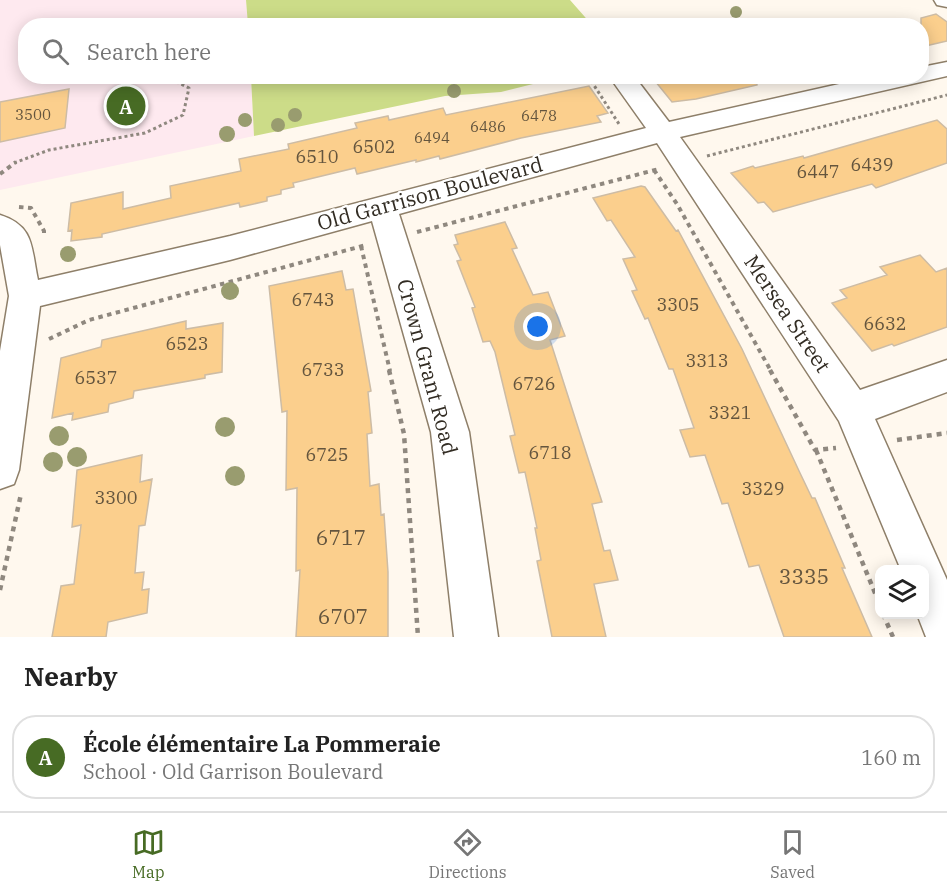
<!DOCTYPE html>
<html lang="en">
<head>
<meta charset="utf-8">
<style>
  :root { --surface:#fff; --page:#f6f6f6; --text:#222; --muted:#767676; --line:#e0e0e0; --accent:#476b24 }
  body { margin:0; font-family:"IBM Plex Serif",serif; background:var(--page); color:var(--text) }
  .controls { position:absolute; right:18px; bottom:18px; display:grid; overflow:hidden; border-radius:12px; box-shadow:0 3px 15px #0003 }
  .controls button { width:54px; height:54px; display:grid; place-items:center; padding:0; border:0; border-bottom:2px solid var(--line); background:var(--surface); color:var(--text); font:30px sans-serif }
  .you { position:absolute; left:538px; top:327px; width:21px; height:21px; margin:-15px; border:4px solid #fff; border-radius:50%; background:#1a73e8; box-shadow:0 0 0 9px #1a73e833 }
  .badge { display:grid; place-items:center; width:39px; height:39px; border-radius:50%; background:var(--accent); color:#fff; font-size:20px; font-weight:700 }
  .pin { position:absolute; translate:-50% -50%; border:3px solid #fff; box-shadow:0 2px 6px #0006 }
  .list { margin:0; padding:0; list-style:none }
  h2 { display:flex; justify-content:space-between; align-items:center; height:78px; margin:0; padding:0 24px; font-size:26px }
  h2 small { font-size:20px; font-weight:400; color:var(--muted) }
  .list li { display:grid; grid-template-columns:39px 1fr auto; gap:18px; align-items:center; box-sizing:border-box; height:84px; margin:0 12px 12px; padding:0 12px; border:2px solid var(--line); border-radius:24px }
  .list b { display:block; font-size:22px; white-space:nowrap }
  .list p { margin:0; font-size:20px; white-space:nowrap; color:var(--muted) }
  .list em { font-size:20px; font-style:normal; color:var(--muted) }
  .icon { flex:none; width:33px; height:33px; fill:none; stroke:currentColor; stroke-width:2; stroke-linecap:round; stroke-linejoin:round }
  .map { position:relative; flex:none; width:947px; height:637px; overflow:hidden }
  .search { position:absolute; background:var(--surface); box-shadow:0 3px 15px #0003; left:18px; right:18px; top:18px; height:66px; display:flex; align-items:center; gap:15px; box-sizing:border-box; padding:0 21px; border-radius:24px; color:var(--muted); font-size:22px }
  .sheet { height:174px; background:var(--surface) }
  nav { display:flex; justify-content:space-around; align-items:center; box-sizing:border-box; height:84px; border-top:2px solid var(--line); background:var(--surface); font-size:16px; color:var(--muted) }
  nav a { display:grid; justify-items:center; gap:3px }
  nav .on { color:var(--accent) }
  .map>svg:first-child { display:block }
  .education { fill:#fee9ef }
  .green { fill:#ccdc88 }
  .building { fill:#fbcf8d; stroke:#cdbca5; stroke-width:1.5 }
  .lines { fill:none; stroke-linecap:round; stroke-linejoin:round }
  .minor-casing { stroke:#8e7f69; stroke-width:3 }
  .path-far2 { stroke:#8f887f; stroke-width:3; stroke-dasharray:3 3; stroke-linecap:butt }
  .path-far1 { stroke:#8f887f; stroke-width:4; stroke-dasharray:4.5 4.5; stroke-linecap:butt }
  .path { stroke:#8f887f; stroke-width:4.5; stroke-dasharray:5 5; stroke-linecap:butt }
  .minor { fill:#fff; fill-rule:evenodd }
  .tree { fill:#999c6f }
  .labels { text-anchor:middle; stroke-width:4.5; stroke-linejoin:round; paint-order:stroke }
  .far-number-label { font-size:15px; fill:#64553e }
  .number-label { font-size:18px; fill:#64553e }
  .street-label { font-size:21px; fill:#322c23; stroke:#fff }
  .near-number-label { font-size:21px; fill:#64553e }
</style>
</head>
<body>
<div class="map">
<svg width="947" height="637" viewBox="0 0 947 637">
  <rect width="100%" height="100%" fill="#fff8ee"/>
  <!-- education -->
  <path class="education" d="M 0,0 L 246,0 L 248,25 L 26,26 L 26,76 L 251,77 L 254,136 L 0,190 Z"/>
  <!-- green -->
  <path class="green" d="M 246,0 L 570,0 L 592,25 L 248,25 Z
    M 251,77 L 251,76 L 582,77 L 541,82 L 501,92 L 445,96 L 254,136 Z"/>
  <!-- building -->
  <path class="building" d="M 936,14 L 947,22 L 947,41 L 921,47 L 921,18 Z
    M 651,76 L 756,76 L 757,85 L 696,99 L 672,102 Z
    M 589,86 L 608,113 L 597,116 L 601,122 L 521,138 L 440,159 L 439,156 L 416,162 L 416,160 L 357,174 L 355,168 L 293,183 L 294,187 L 281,190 L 281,194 L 267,197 L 267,201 L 240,207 L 239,203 L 102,234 L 102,237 L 71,241 L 72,230 L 68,231 L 71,203 L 123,192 L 123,209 L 171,198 L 170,186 L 241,171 L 239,159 L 289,149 L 288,144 L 357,128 L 355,123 L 388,116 L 389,120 L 443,108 L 446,115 Z
    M 69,89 L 65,128 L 0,142 L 0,102 Z
    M 937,120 L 947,129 L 947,163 L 876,188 L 872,184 L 773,212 L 764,202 L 758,203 L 731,173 L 753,166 L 755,168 L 803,156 L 804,158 Z
    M 641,186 L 645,187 L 676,231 L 678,230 L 742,349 L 800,473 L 812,498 L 815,498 L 845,568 L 842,568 L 872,637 L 784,637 L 759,565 L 749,567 L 728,503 L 722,504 L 705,455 L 690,457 L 680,430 L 694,428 L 673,369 L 669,369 L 648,318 L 645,319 L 632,291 L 637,290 L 623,259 L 635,257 L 611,220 L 607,221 L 593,198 Z
    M 505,222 L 517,248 L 512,249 L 533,295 L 548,292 L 565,336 L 550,340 L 602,502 L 592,504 L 604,551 L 610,550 L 618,580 L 594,584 L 606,637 L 552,637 L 537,561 L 541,560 L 535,528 L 537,528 L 525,472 L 519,473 L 510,436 L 515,435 L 495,352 L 490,341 L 483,342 L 472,308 L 475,307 L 457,261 L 461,260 L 454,245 L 458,244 L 455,235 Z
    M 920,255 L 936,272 L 947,268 L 947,327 L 894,346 L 892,344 L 872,351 L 832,303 L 847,298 L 840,290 L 887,275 L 880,267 Z
    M 342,271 L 346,290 L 353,289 L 371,391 L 368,392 L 372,433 L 367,434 L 370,486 L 379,484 L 381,515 L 384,514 L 388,572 L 388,637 L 296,637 L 300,570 L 296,571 L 297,488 L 286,490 L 287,411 L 282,412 L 269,286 Z
    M 186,321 L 186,329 L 223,323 L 222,372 L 205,375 L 205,378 L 134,391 L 133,398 L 109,404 L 108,412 L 72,420 L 73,413 L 52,418 L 61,358 L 101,347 L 102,340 Z
    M 142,455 L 140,482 L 152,479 L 145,525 L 139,526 L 135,573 L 144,572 L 142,590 L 149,589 L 147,613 L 108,622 L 106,637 L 52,637 L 61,586 L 74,584 L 81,525 L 72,527 L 77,470 Z"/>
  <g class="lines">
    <!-- minor casing -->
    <g class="minor-casing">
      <path id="minor" d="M 934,0 L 947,0 L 947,7 L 937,5 Z
        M 947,62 L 947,76 L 680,137 L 860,390 L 947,360 L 947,392 L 875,419 L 947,580 L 947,637 L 926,637 L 917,614 L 924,614 L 924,570 L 901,570 L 839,421 L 657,143 L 399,214 L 469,432 L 498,637 L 454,637 L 431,432 L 372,221 L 230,260 L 40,306 L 19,470 L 14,484 L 0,489 L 0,351 L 9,296 L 0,245 L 0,215 C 35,226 31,248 38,280 L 230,236 L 646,128 L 609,76 L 634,76 L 669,122 L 875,76 L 922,76 L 922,67 Z"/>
    </g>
    <!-- path-far2 -->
    <path class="path-far2" d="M 170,26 L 185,20 L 222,22 L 224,26
      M 588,76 L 619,124
      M 707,156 L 947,95
      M 14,163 L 49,150 L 145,133 L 183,115 L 189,88 L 165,76"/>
    <!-- path-far1 -->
    <path class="path-far1" d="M 654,170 L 677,204 L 771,371
      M 0,174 L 16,162
      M 19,207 L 31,208 L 44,231 L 44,236
      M 417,232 L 659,169
      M 361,246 L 390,371
      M 49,339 L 89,320 L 366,245"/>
    <!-- path -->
    <path class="path" d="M 389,370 L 404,434 L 418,637
      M 770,370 L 815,450 L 836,448
      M 897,440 L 947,433
      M 816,450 L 880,605
      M 0,590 L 21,494
      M 883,614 L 893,637"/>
    <!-- minor -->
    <use href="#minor" class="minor"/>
  </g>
  <!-- trees -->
  <g class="tree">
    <circle cx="736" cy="12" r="6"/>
    <circle cx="454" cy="91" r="7"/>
    <circle cx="295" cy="115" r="7"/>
    <circle cx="245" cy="120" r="7"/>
    <circle cx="278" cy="125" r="7"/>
    <circle cx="227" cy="134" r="8"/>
    <circle cx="68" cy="254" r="8"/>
    <circle cx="230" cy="291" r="9"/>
    <circle cx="225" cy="427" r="10"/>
    <circle cx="59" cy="436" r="10"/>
    <circle cx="77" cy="457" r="10"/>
    <circle cx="53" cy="462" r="10"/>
    <circle cx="235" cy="476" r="10"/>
  </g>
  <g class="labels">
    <!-- far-number labels -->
    <g class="far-number-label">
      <text x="33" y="120">3500</text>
      <text x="539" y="121">6478</text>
      <text x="488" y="132">6486</text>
      <text x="432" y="143">6494</text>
    </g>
    <!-- number labels -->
    <g class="number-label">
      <text x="374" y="153">6502</text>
      <text x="317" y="163">6510</text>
      <text x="872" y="171">6439</text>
      <text x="818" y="178">6447</text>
      <text x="313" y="306">6743</text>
      <text x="678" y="311">3305</text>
      <text x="885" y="330">6632</text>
      <text x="187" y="350">6523</text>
      <text x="707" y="367">3313</text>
      <text x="323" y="376">6733</text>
      <text x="96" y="384">6537</text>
      <text x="534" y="390">6726</text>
      <text x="730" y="419">3321</text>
      <text x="550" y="459">6718</text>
      <text x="327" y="461">6725</text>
      <text x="763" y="495">3329</text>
      <text x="116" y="504">3300</text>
    </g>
    <!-- street labels -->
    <g class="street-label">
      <text transform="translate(430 194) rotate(-15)" y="7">Old Garrison Boulevard</text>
      <text transform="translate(787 314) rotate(56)" y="7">Mersea Street</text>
      <text transform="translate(427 367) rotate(75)" y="7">Crown Grant Road</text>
    </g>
    <!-- near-number labels -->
    <g class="near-number-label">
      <text x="341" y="545">6717</text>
      <text x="804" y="584">3335</text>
      <text x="343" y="624">6707</text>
    </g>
  </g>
</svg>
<div class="controls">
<button><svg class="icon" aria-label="layers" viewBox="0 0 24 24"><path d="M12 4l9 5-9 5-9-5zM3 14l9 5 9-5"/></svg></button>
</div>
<div class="you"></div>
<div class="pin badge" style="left:126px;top:106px">A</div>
<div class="search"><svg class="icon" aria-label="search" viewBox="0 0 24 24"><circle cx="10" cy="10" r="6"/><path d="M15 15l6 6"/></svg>Search here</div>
</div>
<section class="sheet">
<h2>Nearby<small></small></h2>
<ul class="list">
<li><span class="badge">A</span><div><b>École élémentaire La Pommeraie</b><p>School · Old Garrison Boulevard</p></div><em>160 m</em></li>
</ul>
</section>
<nav>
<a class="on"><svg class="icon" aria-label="map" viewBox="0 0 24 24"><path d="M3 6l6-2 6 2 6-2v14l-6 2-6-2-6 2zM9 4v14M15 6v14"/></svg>Map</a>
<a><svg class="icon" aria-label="directions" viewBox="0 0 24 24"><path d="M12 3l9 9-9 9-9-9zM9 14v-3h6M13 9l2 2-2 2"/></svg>Directions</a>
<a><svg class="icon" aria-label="saved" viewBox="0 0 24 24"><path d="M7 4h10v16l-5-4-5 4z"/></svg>Saved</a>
</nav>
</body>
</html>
